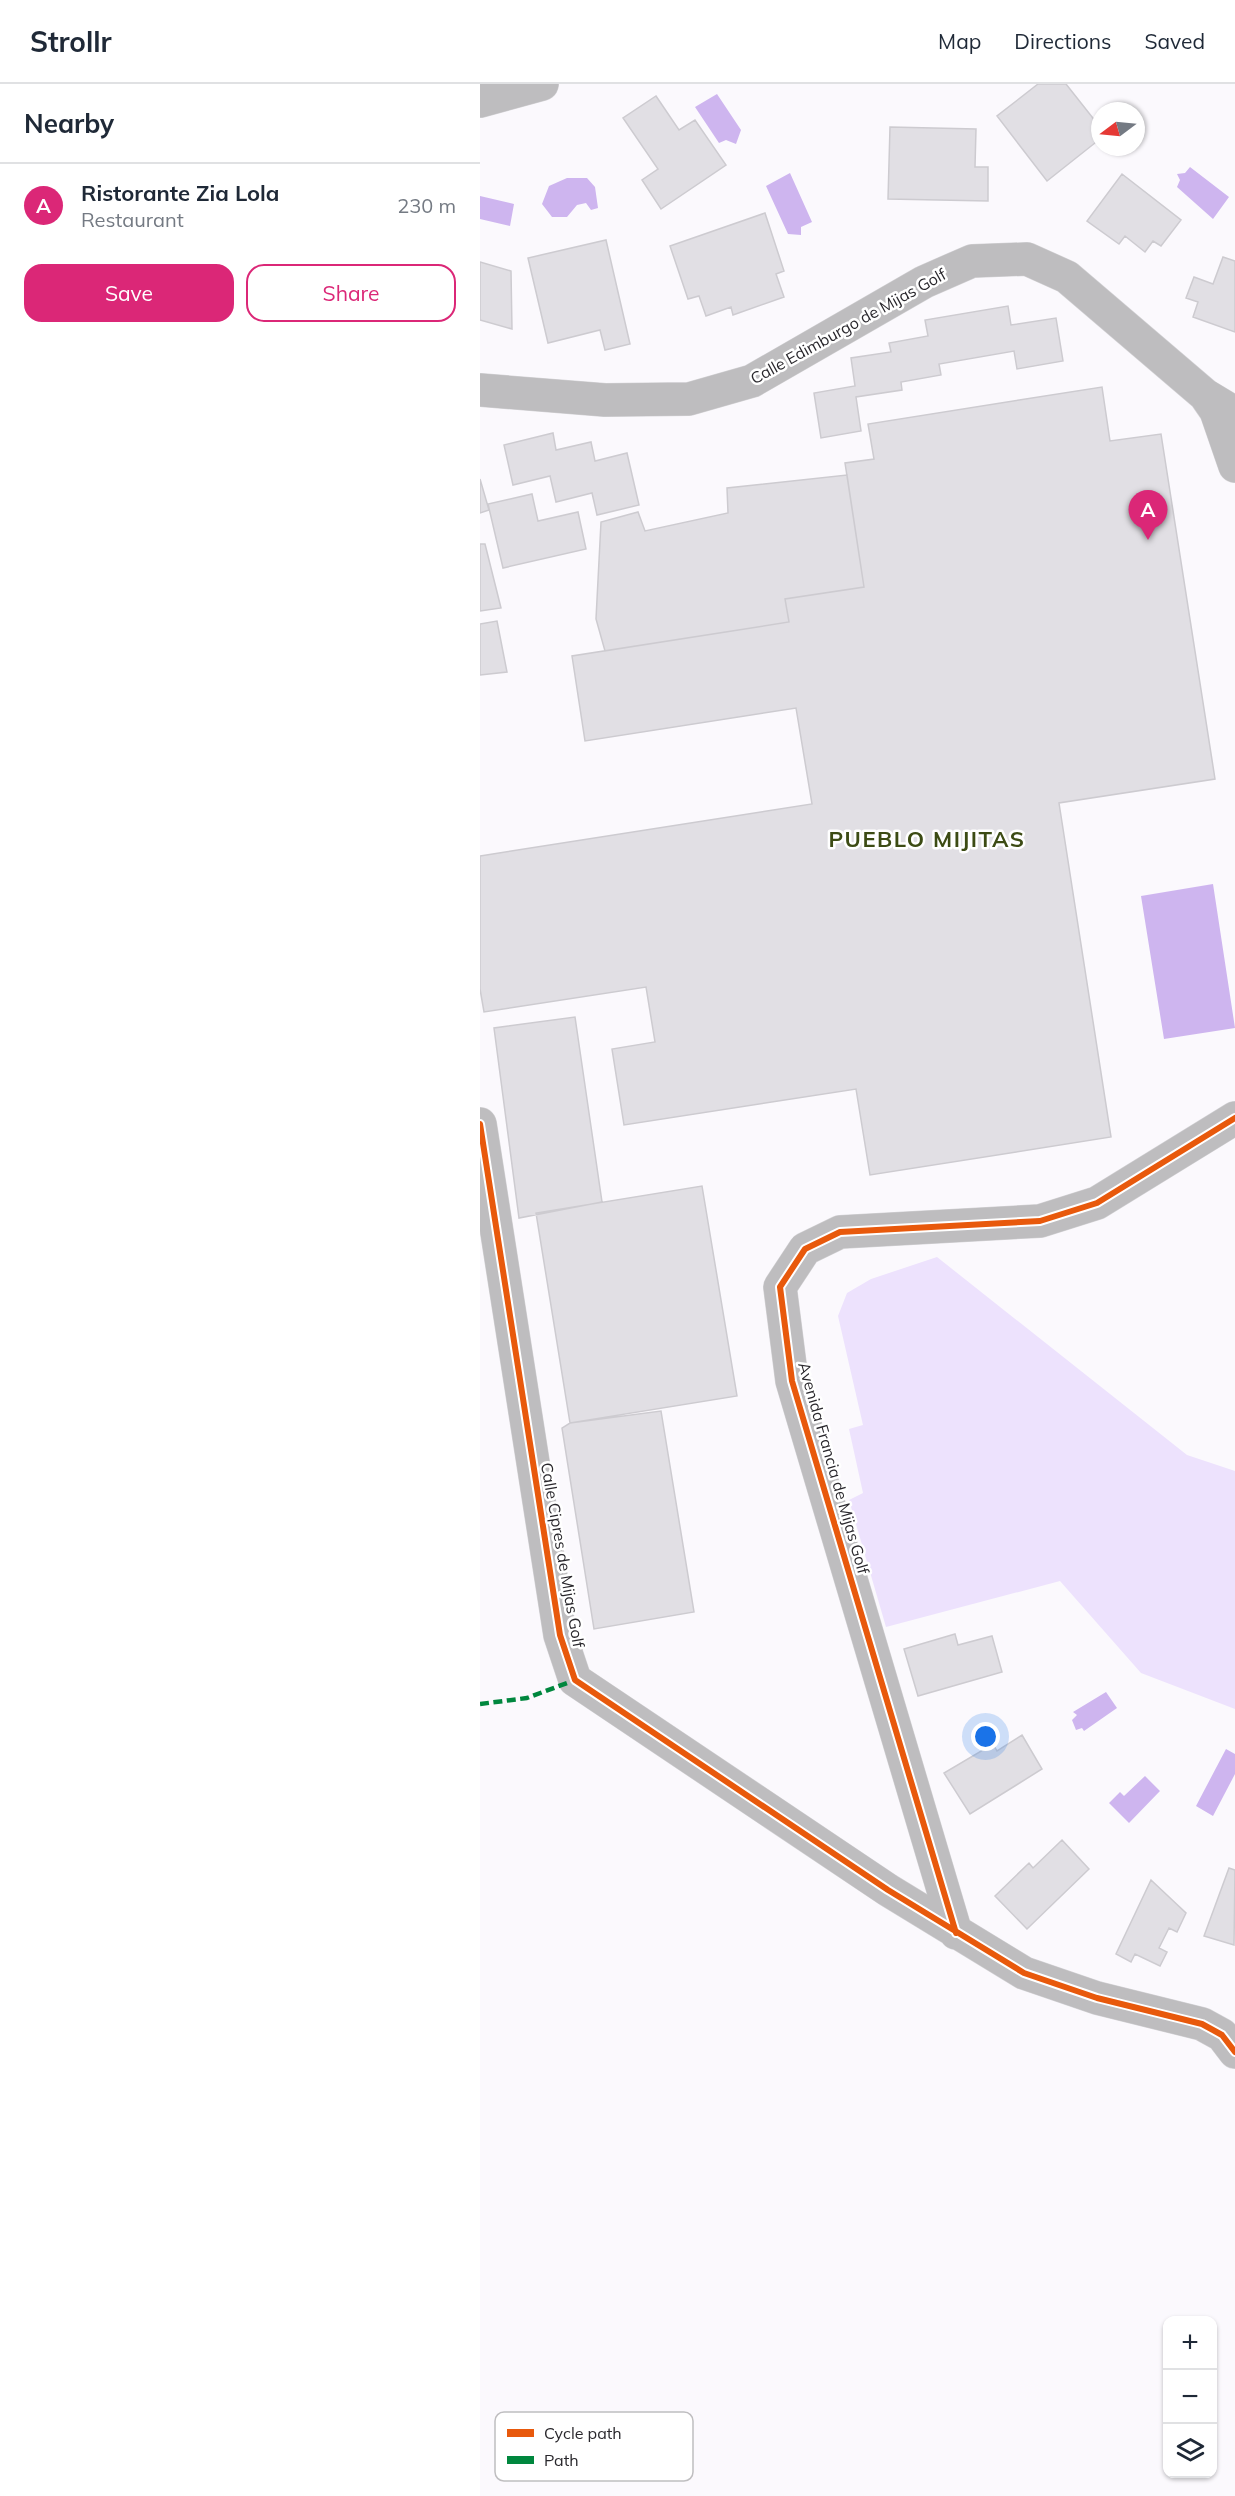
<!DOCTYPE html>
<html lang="en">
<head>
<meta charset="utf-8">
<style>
  :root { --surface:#fff; --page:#f6f6f7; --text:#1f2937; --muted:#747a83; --line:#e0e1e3; --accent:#db2777 }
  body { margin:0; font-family:Mulish,sans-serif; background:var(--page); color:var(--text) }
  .controls { position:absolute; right:18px; bottom:18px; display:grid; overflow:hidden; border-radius:12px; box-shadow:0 2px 4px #0004 }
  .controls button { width:54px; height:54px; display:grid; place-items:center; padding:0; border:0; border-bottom:2px solid var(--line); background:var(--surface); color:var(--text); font:30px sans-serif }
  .compass { position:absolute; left:611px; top:18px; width:54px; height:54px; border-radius:50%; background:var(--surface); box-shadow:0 2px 4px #0004; rotate:254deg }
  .you { position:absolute; left:506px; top:1653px; width:21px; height:21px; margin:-15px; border:4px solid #fff; border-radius:50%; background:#1a73e8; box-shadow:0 0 0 9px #1a73e833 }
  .badge { display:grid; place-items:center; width:39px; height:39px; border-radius:50%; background:var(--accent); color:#fff; font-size:20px; font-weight:700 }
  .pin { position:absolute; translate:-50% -50px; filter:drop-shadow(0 2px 3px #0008) }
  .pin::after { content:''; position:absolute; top:32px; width:21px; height:18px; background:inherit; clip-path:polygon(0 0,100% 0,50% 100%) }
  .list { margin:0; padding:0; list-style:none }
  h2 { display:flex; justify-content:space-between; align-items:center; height:78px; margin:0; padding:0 24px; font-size:26px }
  h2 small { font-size:20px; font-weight:400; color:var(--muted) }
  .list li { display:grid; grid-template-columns:39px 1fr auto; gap:18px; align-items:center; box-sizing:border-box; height:84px; padding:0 24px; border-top:2px solid var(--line) }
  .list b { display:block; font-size:22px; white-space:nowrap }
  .list p { margin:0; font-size:20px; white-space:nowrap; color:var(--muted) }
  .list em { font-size:20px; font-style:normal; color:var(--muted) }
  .actions { display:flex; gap:12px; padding:18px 24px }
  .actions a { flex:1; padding:14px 0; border:2px solid var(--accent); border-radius:18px; text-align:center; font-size:21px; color:var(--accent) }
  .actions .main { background:var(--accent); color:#fff }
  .icon { flex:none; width:33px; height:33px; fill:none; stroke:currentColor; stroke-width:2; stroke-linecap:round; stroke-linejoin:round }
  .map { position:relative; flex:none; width:755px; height:2412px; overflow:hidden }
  header { display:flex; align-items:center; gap:36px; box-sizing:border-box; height:84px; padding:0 30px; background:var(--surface); border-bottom:2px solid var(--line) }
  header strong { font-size:28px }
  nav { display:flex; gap:33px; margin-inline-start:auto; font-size:21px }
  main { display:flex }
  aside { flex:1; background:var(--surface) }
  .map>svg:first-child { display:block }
  .green { fill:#ede2fd }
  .water { fill:#ceb5ef }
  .building { fill:#e1dfe4; stroke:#cdcbd0; stroke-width:1.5 }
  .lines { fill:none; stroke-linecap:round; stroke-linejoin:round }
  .minor-casing { stroke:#d5d4d7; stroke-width:34 }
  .minor { stroke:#bebdbf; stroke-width:33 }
  .quiet { stroke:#00873e; stroke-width:4.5; stroke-dasharray:9 4.5; stroke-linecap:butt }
  .cycleway-casing { stroke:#fff; stroke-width:10 }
  .cycleway { stroke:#e8590c; stroke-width:6 }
  .labels { text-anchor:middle; stroke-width:5; stroke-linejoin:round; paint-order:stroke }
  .street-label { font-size:16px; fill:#29272c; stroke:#fff }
  .district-label { font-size:22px; font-weight:bold; letter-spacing:1.5px; fill:#3c4b14; stroke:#fff }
  .key { fill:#fff; stroke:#bfbec0; stroke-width:1.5 }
  .key-label { font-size:16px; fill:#29272c }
</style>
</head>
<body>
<header>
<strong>Strollr</strong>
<nav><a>Map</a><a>Directions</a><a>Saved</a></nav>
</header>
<main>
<aside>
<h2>Nearby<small></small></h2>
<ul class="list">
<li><span class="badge">A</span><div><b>Ristorante Zia Lola</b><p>Restaurant</p></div><em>230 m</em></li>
</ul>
<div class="actions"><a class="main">Save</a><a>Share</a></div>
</aside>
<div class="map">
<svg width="755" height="2412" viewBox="0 0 755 2412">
  <rect width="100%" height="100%" fill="#fbf9fd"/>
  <!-- green -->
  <path class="green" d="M 457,1173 L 707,1371 L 755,1387 L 755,1625 L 661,1589 L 580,1497 L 406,1543 L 369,1416 L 383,1409 L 369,1345 L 383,1341 L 358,1232 L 367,1209 L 391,1195 Z"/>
  <!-- water -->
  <path class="water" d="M 237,10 L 261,46 L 256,60 L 246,56 L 239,59 L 215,23 Z
    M 710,83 L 749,113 L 733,135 L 697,103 L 700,96 L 697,90 L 705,89 Z
    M 310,89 L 332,138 L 321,143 L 321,151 L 308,150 L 286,102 Z
    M 87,94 L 107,94 L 115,103 L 118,124 L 111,126 L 106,119 L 97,121 L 87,133 L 72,133 L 62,120 L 69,102 Z
    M 0,112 L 34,120 L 30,142 L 0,135 Z
    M 733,800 L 755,944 L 684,955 L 661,812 Z
    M 626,1608 L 637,1624 L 604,1647 L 602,1644 L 596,1646 L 592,1636 L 597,1631 L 593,1628 Z
    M 746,1665 L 755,1670 L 755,1690 L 733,1732 L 716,1722 Z
    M 665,1692 L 680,1707 L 649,1739 L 629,1719 L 640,1708 L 644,1712 Z"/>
  <!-- building -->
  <path class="building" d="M 558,0 L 586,0 L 620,43 L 620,55 L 567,97 L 517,32 Z
    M 176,12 L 199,46 L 215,36 L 246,81 L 181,125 L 162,96 L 178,85 L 143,34 Z
    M 410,43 L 496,45 L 495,83 L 508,83 L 508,117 L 408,115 Z
    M 642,90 L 701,136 L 681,162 L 673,157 L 665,168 L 645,152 L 639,160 L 607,137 Z
    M 285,129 L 304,187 L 296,190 L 304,213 L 253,231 L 251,223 L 226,232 L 219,212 L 208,215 L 190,162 Z
    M 126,156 L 150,260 L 125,266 L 120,246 L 68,259 L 48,174 Z
    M 743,173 L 755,177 L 755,248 L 713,233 L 718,218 L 706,214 L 714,193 L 733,200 Z
    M 0,178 L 31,187 L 32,245 L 0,236 Z
    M 528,222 L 531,241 L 576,234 L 583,277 L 537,285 L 534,267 L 459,280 L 461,291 L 421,298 L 422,306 L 376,313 L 381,347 L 341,354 L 334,309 L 375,302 L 371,274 L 411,268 L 409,259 L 448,252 L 445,236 Z
    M 622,303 L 630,357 L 681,350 L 735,695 L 579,719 L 631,1053 L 390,1091 L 376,1005 L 144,1041 L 132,965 L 175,958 L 166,903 L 4,928 L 0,905 L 0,772 L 332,720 L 316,624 L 105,657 L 92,572 L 309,538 L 305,515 L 384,503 L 365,379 L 394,375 L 388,340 Z
    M 73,349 L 76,366 L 111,358 L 115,377 L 147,369 L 159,421 L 117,431 L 112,409 L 76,418 L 70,392 L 33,401 L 24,361 Z
    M 367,391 L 384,503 L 305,515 L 309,538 L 125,567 L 116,535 L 121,438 L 158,428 L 165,447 L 248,429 L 247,404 Z
    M 0,395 L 9,426 L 0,429 Z
    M 52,410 L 58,437 L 98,428 L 106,465 L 23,484 L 8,420 Z
    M 0,460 L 5,460 L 21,524 L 0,527 Z
    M 17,537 L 27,588 L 0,591 L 0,540 Z
    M 95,933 L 122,1118 L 39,1134 L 14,944 Z
    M 222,1102 L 257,1312 L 90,1339 L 56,1129 Z
    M 181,1327 L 214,1528 L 114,1545 L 82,1344 L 90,1339 Z
    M 475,1550 L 478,1561 L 512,1552 L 522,1588 L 438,1612 L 424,1565 Z
    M 542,1651 L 562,1685 L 490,1730 L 464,1689 L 513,1660 L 517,1667 Z
    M 582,1756 L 609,1785 L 547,1845 L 515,1812 L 549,1779 L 553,1784 Z
    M 749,1784 L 755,1786 L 754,1861 L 724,1852 Z
    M 671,1796 L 706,1829 L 697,1848 L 689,1844 L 679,1864 L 687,1868 L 680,1882 L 655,1870 L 651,1878 L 636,1870 Z"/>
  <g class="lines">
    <!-- minor casing -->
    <g class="minor-casing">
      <path id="minor" d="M 0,17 L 62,0
        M 0,306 L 125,316 L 209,315 L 272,297 L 444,198 L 492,177 L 547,175 L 587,193 L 725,311
        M 755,329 L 725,311 L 736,327 L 755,382
        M 0,1040 L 80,1551 L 95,1596 L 408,1806 L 544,1889 L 617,1914 L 722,1940 L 742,1951 L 755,1968
        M 476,1849 L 312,1297 L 300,1203 L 325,1165 L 360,1148 L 560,1137 L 617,1119 L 755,1034"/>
    </g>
    <!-- minor -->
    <use href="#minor" class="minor"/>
    <!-- quiet -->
    <path class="quiet" d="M 0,1620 L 47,1614 L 95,1596"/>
    <!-- cycleway casing -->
    <g class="cycleway-casing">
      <path id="cycleway" d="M 0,1040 L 80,1551 L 95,1596 L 408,1806 L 544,1889 L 617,1914 L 722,1940 L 742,1951 L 755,1968
        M 476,1849 L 312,1297 L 300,1203 L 325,1165 L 360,1148 L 560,1137 L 617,1119 L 755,1034"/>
    </g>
    <!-- cycleway -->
    <use href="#cycleway" class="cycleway"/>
  </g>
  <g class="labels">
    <!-- street labels -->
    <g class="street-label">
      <text transform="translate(368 242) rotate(-29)" y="6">Calle Edimburgo de Mijas Golf</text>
      <text transform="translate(354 1384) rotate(74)" y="6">Avenida Francia de Mijas Golf</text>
      <text transform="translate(83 1471) rotate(80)" y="6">Calle Cipres de Mijas Golf</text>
    </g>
    <!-- district labels -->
    <g class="district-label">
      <text x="447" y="763">PUEBLO MIJITAS</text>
    </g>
  </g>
  <!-- legend -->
  <rect x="15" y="2328" width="198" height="69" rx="9" class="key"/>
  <rect x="27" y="2345" width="27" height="8" fill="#e8590c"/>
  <rect x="27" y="2372" width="27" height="8" fill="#00873e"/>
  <g class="key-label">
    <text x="64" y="2355">Cycle path</text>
    <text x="64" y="2382">Path</text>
  </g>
</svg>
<div class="controls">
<button>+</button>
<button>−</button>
<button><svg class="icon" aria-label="layers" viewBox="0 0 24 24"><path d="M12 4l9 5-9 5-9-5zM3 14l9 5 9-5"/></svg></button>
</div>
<svg class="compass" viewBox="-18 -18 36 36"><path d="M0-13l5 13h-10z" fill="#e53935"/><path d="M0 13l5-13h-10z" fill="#747a83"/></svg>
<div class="you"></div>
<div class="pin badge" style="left:668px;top:456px">A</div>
</div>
</main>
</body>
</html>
